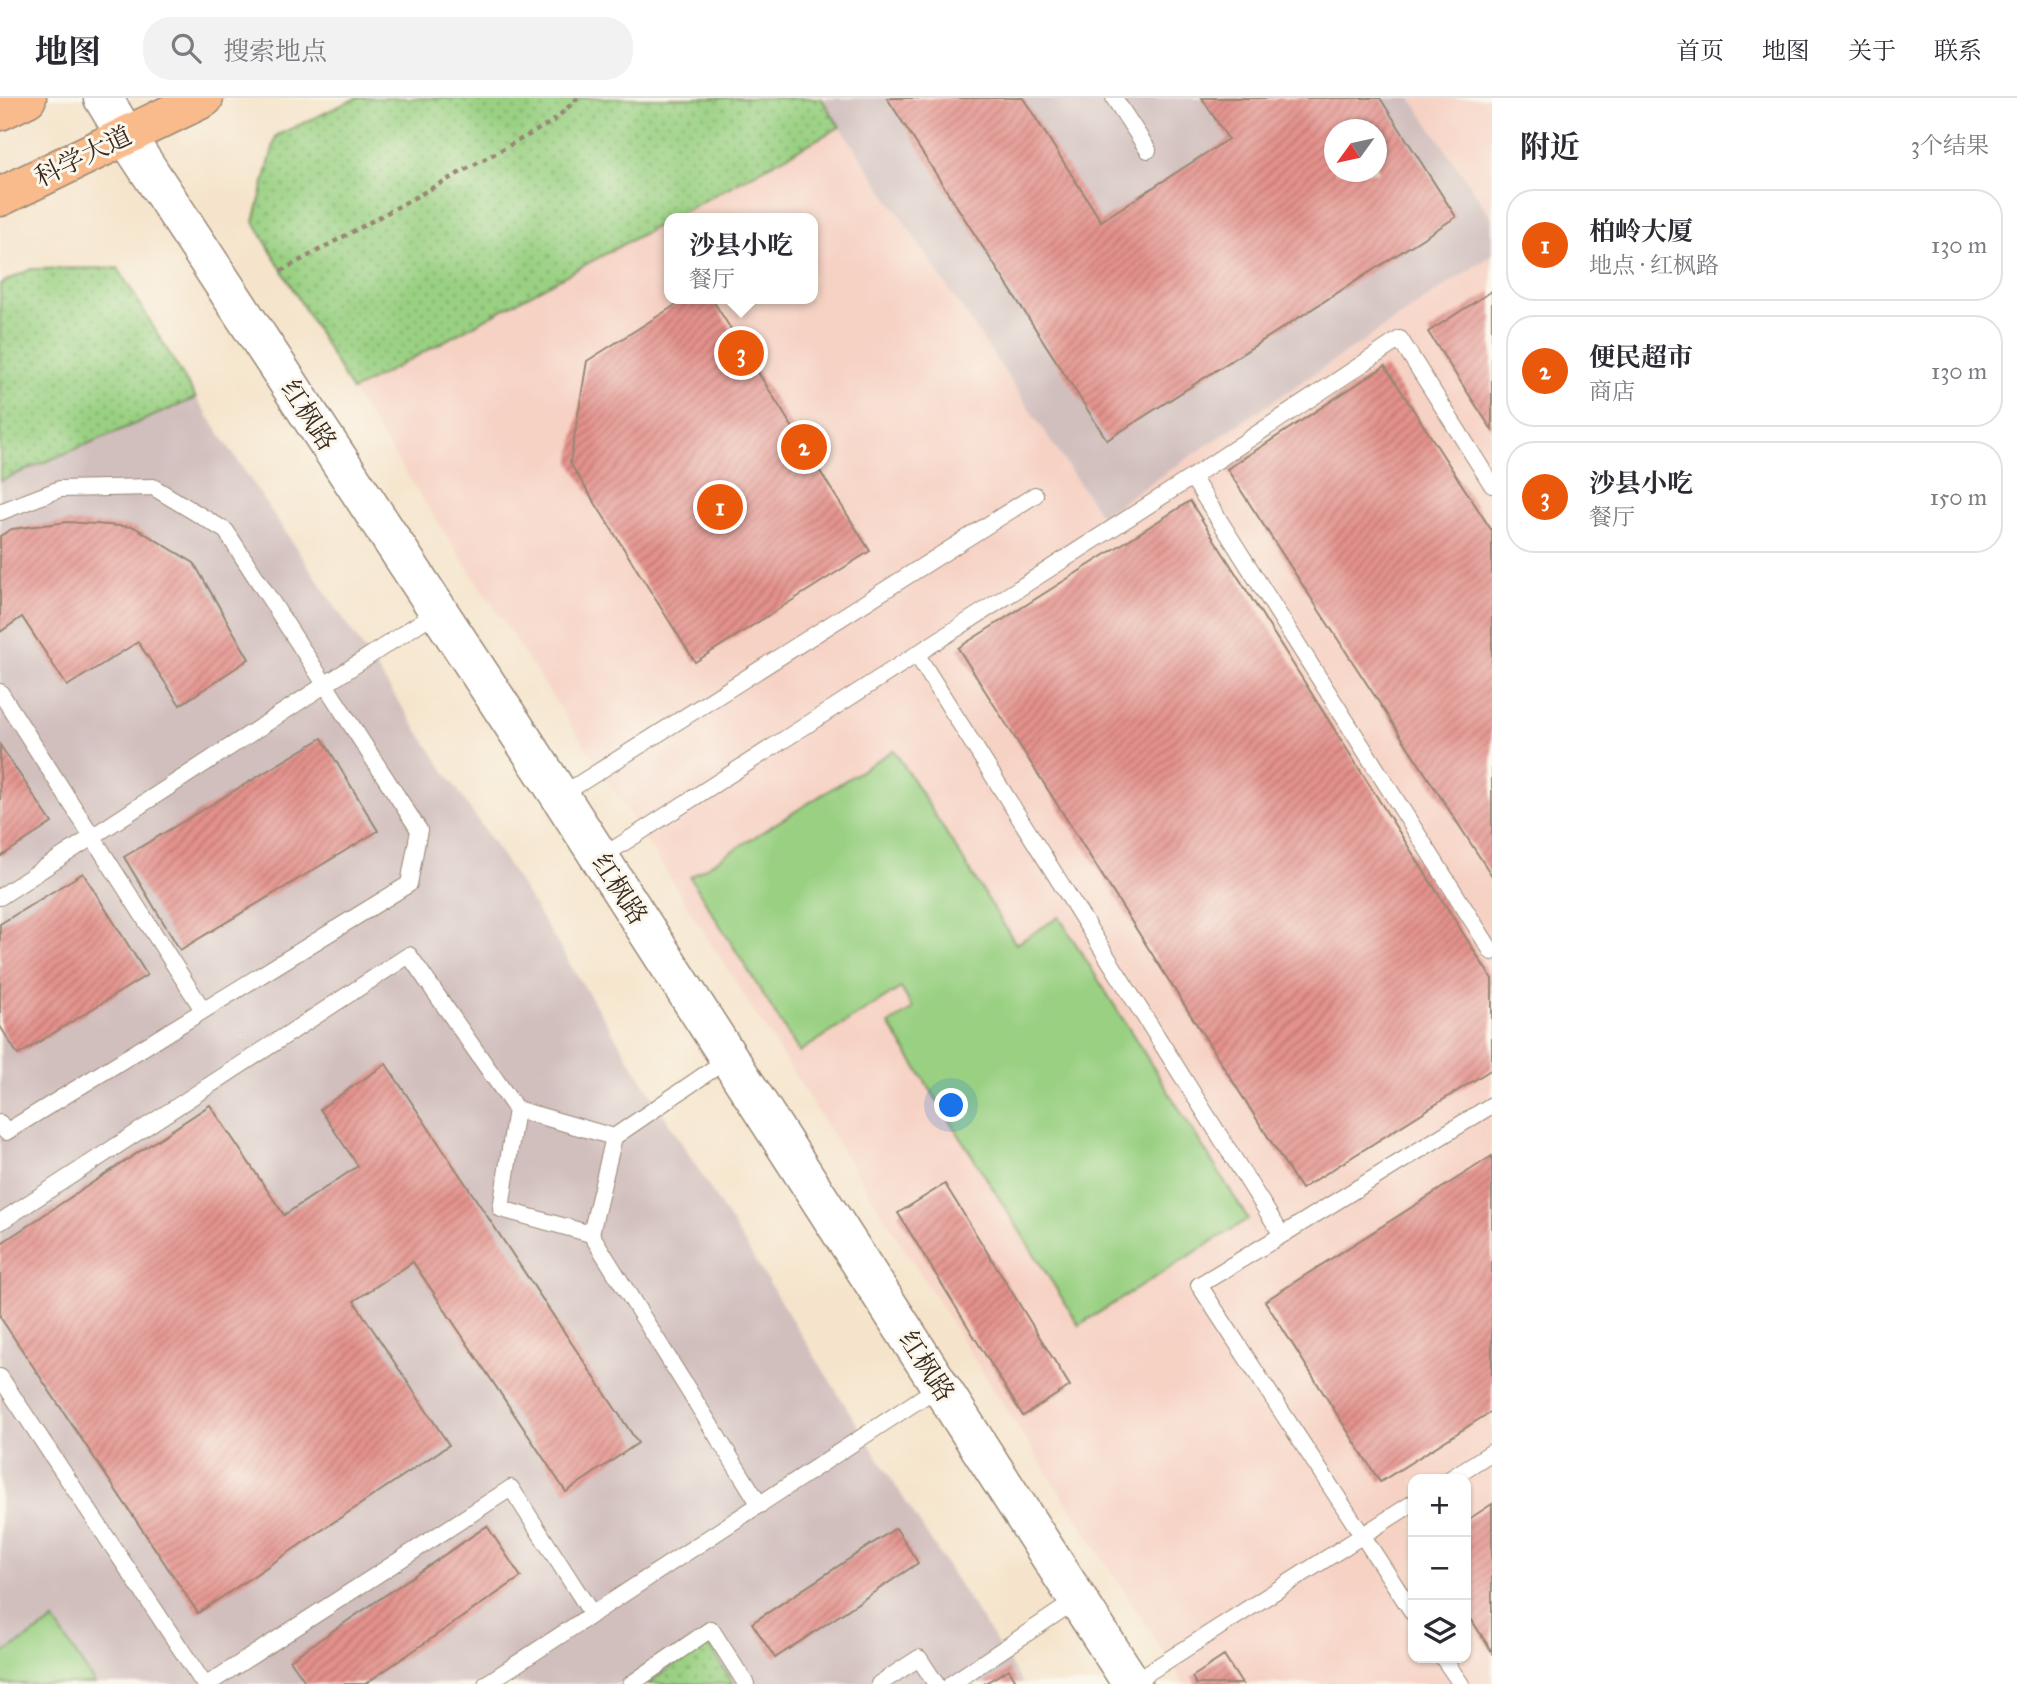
<!DOCTYPE html>
<html lang="zh">
<head>
<meta charset="utf-8">
<style>
  :root { --surface:#fff; --page:#f2f2f3; --text:#2b2b33; --muted:#7c7c81; --line:#e1e1e2; --accent:#ea580c }
  body { margin:0; font-family:"IM FELL Great Primer","Noto Serif SC",serif; background:var(--page); color:var(--text) }
  .controls { position:absolute; right:21px; bottom:21px; display:grid; overflow:hidden; border-radius:14px; box-shadow:0 2px 5px #0004 }
  .controls button { width:63px; height:63px; display:grid; place-items:center; padding:0; border:0; border-bottom:2px solid var(--line); background:var(--surface); color:var(--text); font:35px sans-serif }
  .compass { position:absolute; left:1324px; top:21px; width:63px; height:63px; border-radius:50%; background:var(--surface); box-shadow:0 2px 5px #0004; rotate:237deg }
  .you { position:absolute; left:952px; top:1008px; width:24px; height:24px; margin:-18px; border:5px solid #fff; border-radius:50%; background:#1a73e8; box-shadow:0 0 0 10px #1a73e833 }
  .badge { display:grid; place-items:center; width:46px; height:46px; border-radius:50%; background:var(--accent); color:#fff; font-size:23px; font-weight:700 }
  .pin { position:absolute; translate:-50% -50%; border:4px solid #fff; box-shadow:0 2px 7px #0006 }
  .popup { position:absolute; left:664px; top:115px; width:154px; height:91px; box-sizing:border-box; display:grid; place-content:center; border-radius:14px; background:var(--surface); filter:drop-shadow(0 2px 5px #0005); font-size:23px; white-space:nowrap; color:var(--muted) }
  .popup b { font-size:26px; color:var(--text) }
  .popup::after { content:''; position:absolute; left:50%; top:100%; margin-left:-14px; border:14px solid transparent; border-top-color:var(--surface) }
  .list { margin:0; padding:0; list-style:none }
  h2 { display:flex; justify-content:space-between; align-items:center; height:91px; margin:0; padding:0 28px; font-size:30px }
  h2 small { font-size:23px; font-weight:400; color:var(--muted) }
  .list li { display:grid; grid-template-columns:46px 1fr auto; gap:21px; align-items:center; box-sizing:border-box; height:112px; margin:0 14px 14px; padding:0 14px; border:2px solid var(--line); border-radius:28px }
  .list b { display:block; font-size:26px; white-space:nowrap }
  .list p { margin:0; font-size:23px; white-space:nowrap; color:var(--muted) }
  .list em { font-size:23px; font-style:normal; color:var(--muted) }
  .icon { flex:none; width:38px; height:38px; fill:none; stroke:currentColor; stroke-width:2; stroke-linecap:round; stroke-linejoin:round }
  .map { position:relative; flex:none; width:1492px; height:1586px; overflow:hidden }
  header { display:flex; align-items:center; gap:42px; box-sizing:border-box; height:98px; padding:0 35px; background:var(--surface); border-bottom:2px solid var(--line) }
  header strong { font-size:33px }
  nav { display:flex; gap:38px; margin-inline-start:auto; font-size:24px }
  .search { width:490px; height:63px; background:var(--page); display:flex; align-items:center; gap:18px; box-sizing:border-box; padding:0 24px; border-radius:28px; color:var(--muted); font-size:26px }
  main { display:flex }
  aside { flex:1; background:var(--surface) }
  .map>svg:first-child { display:block }
  .built { fill:#f6d2c4; fill-rule:evenodd }
  .industrial { fill:#d1bfbe; fill-rule:evenodd }
  .green { fill:url(#green-dots); stroke:#6a7d50; stroke-width:2 }
  .pitch { fill:#99d082; stroke:#6a7d50; stroke-width:2 }
  .building { fill:url(#building-hatch); fill-rule:evenodd }
  .lines { fill:none; stroke-linecap:round; stroke-linejoin:round }
  .service-casing { stroke:#988774; stroke-width:18 }
  .tertiary-casing { stroke:#988774; stroke-width:41 }
  .primary-casing { stroke:#988774; stroke-width:41 }
  .path { stroke:#988774; stroke-width:4.5; stroke-dasharray:5 5; stroke-linecap:butt }
  .service { stroke:#fff; stroke-width:16 }
  .tertiary { stroke:#fff; stroke-width:38 }
  .primary { stroke:#fabb8c; stroke-width:38 }
  .labels { text-anchor:middle; stroke-width:6; stroke-linejoin:round; paint-order:stroke }
  .street-label { font-size:26px; fill:#3b2a1e; stroke:#fbf7ec }
</style>
</head>
<body>
<header>
<strong>地图</strong>
<div class="search"><svg class="icon" aria-label="search" viewBox="0 0 24 24"><circle cx="10" cy="10" r="6"/><path d="M15 15l6 6"/></svg>搜索地点</div>
<nav><a>首页</a><a>地图</a><a>关于</a><a>联系</a></nav>
</header>
<main>
<div class="map">
<svg width="1492" height="1586" viewBox="0 0 1492 1586">
  <defs>
    <pattern id="green-dots" width="8" height="8" patternUnits="userSpaceOnUse" patternTransform="scale(1.75)"><rect width="8" height="8" fill="#99d082"/><path d="M2 2h.1M6 6h.1" fill="none" stroke="#7ea96a" stroke-width="1.8" stroke-linecap="round"/></pattern>
    <pattern id="building-hatch" width="6" height="6" patternUnits="userSpaceOnUse" patternTransform="scale(1.75)"><rect width="6" height="6" fill="#e4918c"/><path d="M-1 1l2-2M0 6l6-6M5 7l2-2" fill="none" stroke="#ba7772"/></pattern>
  </defs>
  <rect width="100%" height="100%" fill="#fbf7ec"/>
  <filter id="ink" filterUnits="userSpaceOnUse"><feTurbulence type="fractalNoise" baseFrequency=".0143" numOctaves="2"/><feDisplacementMap in="SourceGraphic" scale="14" xChannelSelector="R" yChannelSelector="G"/><feConvolveMatrix kernelMatrix="1 2 1 2 8 2 1 2 1" color-interpolation-filters="sRGB"/></filter>
  <filter id="wash" filterUnits="userSpaceOnUse"><feTurbulence type="fractalNoise" baseFrequency=".00686" numOctaves="4" result="noise"/><feDisplacementMap in="SourceGraphic" scale="28" xChannelSelector="R" yChannelSelector="G"/><feGaussianBlur stdDeviation="1.57" result="paint"/><feColorMatrix in="noise" values="0 0 0 0 0 0 0 0 0 0 0 0 0 0 0 0 0 1.4 0 .05"/><feComposite in="paint" operator="in"/></filter>
  <g filter="url(#wash)">
    <rect width="100%" height="100%" fill="#f5e4cb"/>
    <!-- built -->
    <path class="built" d="M 1411,0 L 1492,0 L 1492,120 Z
      M 840,29 L 1101,418 L 1492,157 L 1492,1586 L 1184,1586 L 1004,1308 L 626,711 L 352,293 L 669,121 L 669,201 L 813,201 L 813,120 L 672,120 ZM 1413,1381 L 1466,1381 L 1466,1560 L 1413,1560 Z"/>
    <!-- industrial -->
    <path class="industrial" d="M 821,0 L 1411,0 L 1492,120 L 1492,157 L 1101,418 ZM 1335,32 L 1377,32 L 1377,74 L 1335,74 Z
      M 196,300 L 517,781 L 895,1387 L 1023,1586 L 0,1586 L 0,383 Z"/>
    <!-- green -->
    <path class="green" d="M 356,0 L 821,0 L 840,29 L 352,293 L 254,124 L 276,38 Z
      M 118,170 L 196,300 L 0,383 L 0,186 L 31,171 Z
      M 707,1544 L 733,1586 L 647,1586 Z"/>
    <!-- pitch -->
    <path class="pitch" d="M 894,652 L 1016,846 L 1059,819 L 1248,1121 L 1079,1227 L 889,926 L 913,911 L 901,890 L 799,954 L 690,779 Z
      M 54,1523 L 95,1586 L 0,1586 L 0,1558 Z"/>
    <g id="blocks">
      <!-- building -->
      <path class="building" d="M 887,0 L 1023,0 L 1101,123 L 1228,41 L 1202,0 L 1380,0 L 1456,119 L 1107,342 ZM 1335,32 L 1377,32 L 1377,74 L 1335,74 Z
        M 1492,193 L 1492,332 L 1428,234 Z
        M 685,201 L 712,201 L 870,453 L 695,564 L 570,365 L 587,263 Z
        M 1385,268 L 1492,433 L 1492,778 L 1227,371 Z
        M 1190,403 L 1492,881 L 1492,971 L 1301,1091 L 958,550 Z
        M 68,424 L 134,429 L 194,465 L 249,561 L 180,607 L 138,544 L 67,588 L 22,519 L 0,534 L 0,438 L 12,431 Z
        M 322,640 L 378,733 L 180,852 L 124,759 Z
        M 0,647 L 52,725 L 0,759 Z
        M 83,775 L 147,877 L 18,957 L 0,928 L 0,826 Z
        M 386,966 L 638,1345 L 566,1394 L 413,1164 L 354,1203 L 449,1347 L 198,1515 L 0,1219 L 0,1146 L 210,1007 L 284,1117 L 358,1068 L 320,1011 Z
        M 1492,1058 L 1492,1313 L 1380,1384 L 1265,1203 Z
        M 945,1086 L 1070,1288 L 1023,1318 L 898,1115 Z
        M 1492,1406 L 1492,1554 L 1466,1513 L 1466,1423 Z
        M 487,1428 L 521,1479 L 365,1586 L 307,1586 L 290,1562 Z
        M 896,1430 L 918,1465 L 775,1560 L 752,1525 Z
        M 1224,1558 L 1242,1586 L 1196,1586 L 1192,1579 Z
        M 1009,1571 L 1018,1586 L 984,1586 Z"/>
    </g>
  </g>
  <g filter="url(#ink)">
    <use href="#blocks" fill-opacity="0" stroke="#988774" stroke-width="2"/>
    <g class="lines">
      <!-- service casing -->
      <g class="service-casing">
        <path id="service" d="M 1114,0 L 1148,52
          M 1192,379 L 1400,241 L 1492,387
          M 0,414 L 60,391 L 153,389 L 226,433 L 419,732 L 409,786 L 6,1034 L 0,1025
          M 917,557 L 1282,1137 L 1199,1187 L 1413,1515
          M 0,594 L 203,912
          M 560,698 L 1035,397
          M 600,760 L 1192,379 L 1492,854
          M 0,799 L 438,513
          M 516,1011 L 501,1111 L 591,1136 L 760,1407
          M 0,1124 L 409,857 L 516,1011 L 614,1039 L 729,960
          M 591,1136 L 614,1039
          M 1282,1137 L 1492,1007
          M 0,1279 L 204,1586
          M 1450,1381 L 1492,1354
          M 1443,1560 L 1461,1586
          M 1132,1585 L 1413,1405
          M 208,1586 L 511,1390 L 592,1516
          M 486,1586 L 940,1288
          M 631,1586 L 711,1531 L 746,1586
          M 879,1586 L 919,1560 L 936,1586
          M 951,1586 L 1078,1501"/>
      </g>
      <!-- tertiary casing -->
      <g class="tertiary-casing">
        <path id="tertiary" d="M 103,0 L 126,38 L 560,698 L 1132,1586"/>
      </g>
      <!-- primary casing -->
      <g class="primary-casing">
        <path id="primary" d="M 0,13 L 27,0
          M 0,99 L 204,0"/>
      </g>
      <!-- path -->
      <path class="path" d="M 281,173 L 552,24 L 578,0"/>
      <!-- service -->
      <use href="#service" class="service"/>
      <!-- tertiary -->
      <use href="#tertiary" class="tertiary"/>
      <!-- primary -->
      <use href="#primary" class="primary"/>
    </g>
  </g>
  <g class="labels">
    <!-- street labels -->
    <g class="street-label">
      <text transform="translate(83 58) rotate(-26)" y="9">科学大道</text>
      <text transform="translate(309 317) rotate(57)" y="9">红枫路</text>
      <text transform="translate(620 791) rotate(57)" y="9">红枫路</text>
      <text transform="translate(927 1268) rotate(57)" y="9">红枫路</text>
    </g>
  </g>
</svg>
<div class="controls">
<button>+</button>
<button>−</button>
<button><svg class="icon" aria-label="layers" viewBox="0 0 24 24"><path d="M12 4l9 5-9 5-9-5zM3 14l9 5 9-5"/></svg></button>
</div>
<svg class="compass" viewBox="-18 -18 36 36"><path d="M0-13l5 13h-10z" fill="#e53935"/><path d="M0 13l5-13h-10z" fill="#7c7c81"/></svg>
<div class="you"></div>
<div class="pin badge" style="left:720px;top:409px">1</div>
<div class="pin badge" style="left:804px;top:349px">2</div>
<div class="pin badge" style="left:741px;top:255px">3</div>
<div class="popup"><b>沙县小吃</b>餐厅</div>
</div>
<aside>
<h2>附近<small>3个结果</small></h2>
<ul class="list">
<li><span class="badge">1</span><div><b>柏岭大厦</b><p>地点 · 红枫路</p></div><em>130 m</em></li>
<li><span class="badge">2</span><div><b>便民超市</b><p>商店</p></div><em>130 m</em></li>
<li><span class="badge">3</span><div><b>沙县小吃</b><p>餐厅</p></div><em>150 m</em></li>
</ul>
</aside>
</main>
</body>
</html>
